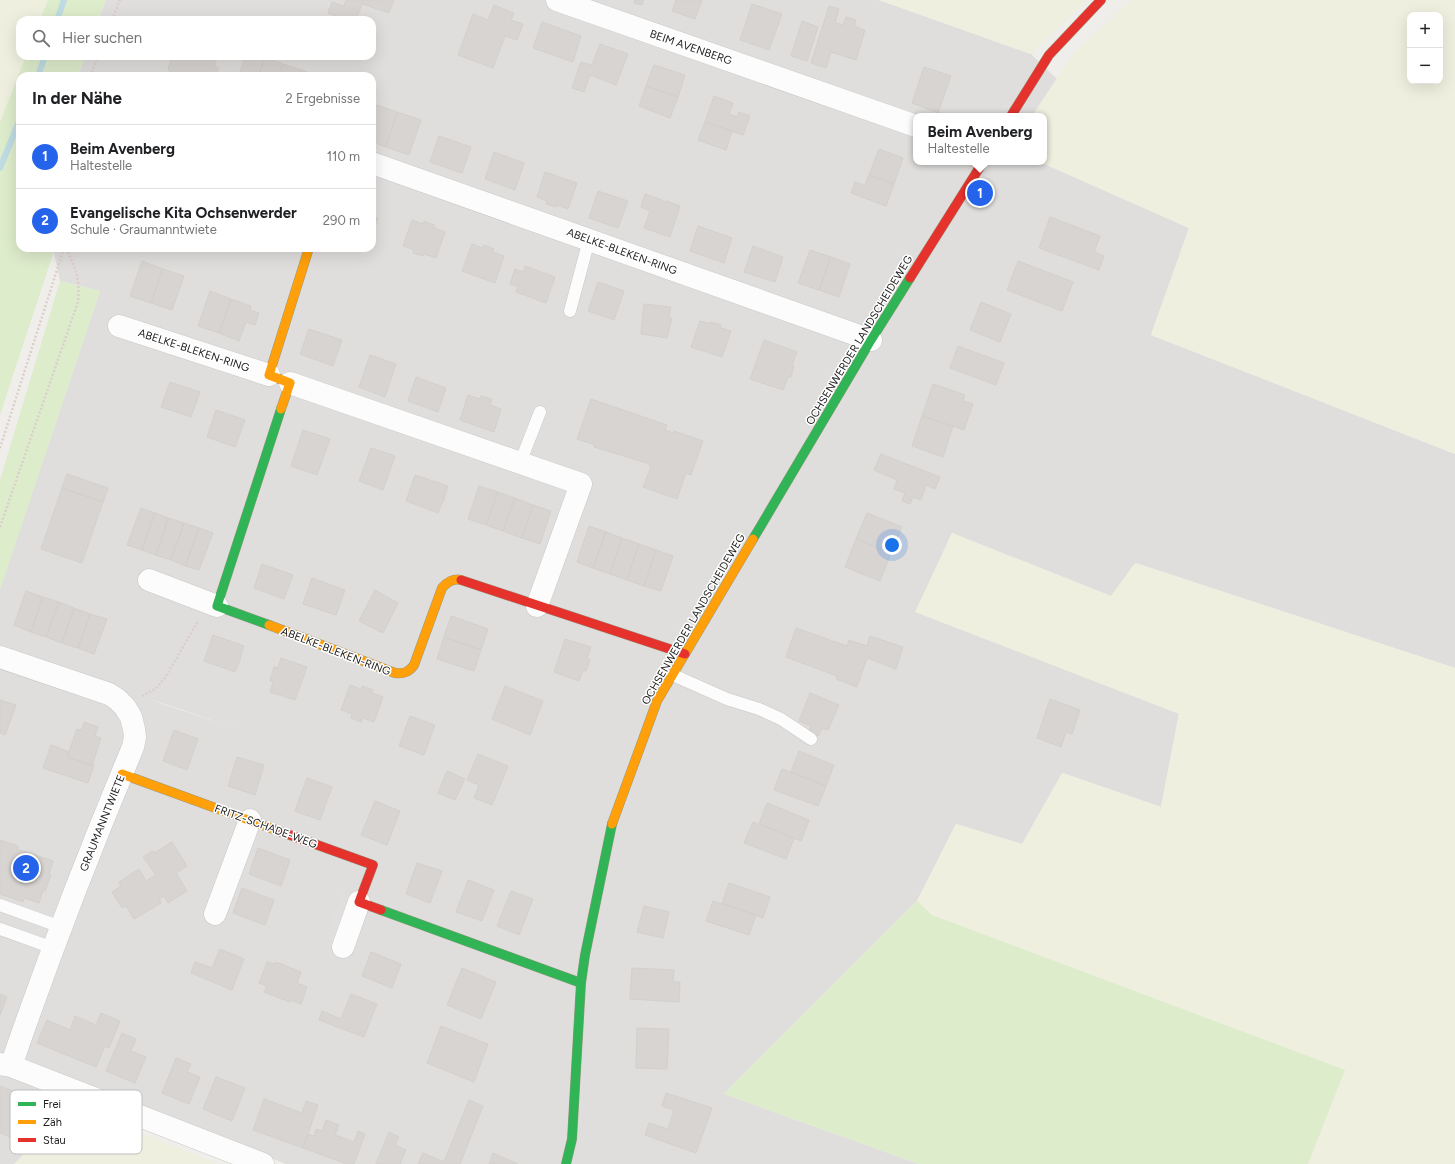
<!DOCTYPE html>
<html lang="de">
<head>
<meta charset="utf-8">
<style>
  :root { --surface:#fff; --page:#f2f2f2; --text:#202124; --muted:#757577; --line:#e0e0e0; --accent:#2563eb }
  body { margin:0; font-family:Figtree,sans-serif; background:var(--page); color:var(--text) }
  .controls { position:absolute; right:12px; top:12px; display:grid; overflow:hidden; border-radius:8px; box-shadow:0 4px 16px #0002 }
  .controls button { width:36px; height:36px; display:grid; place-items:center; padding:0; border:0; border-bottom:1px solid var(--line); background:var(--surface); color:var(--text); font:20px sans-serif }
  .you { position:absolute; left:892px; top:545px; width:14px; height:14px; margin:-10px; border:3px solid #fff; border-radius:50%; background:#1a73e8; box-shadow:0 0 0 6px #1a73e833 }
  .badge { display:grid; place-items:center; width:26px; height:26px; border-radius:50%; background:var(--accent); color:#fff; font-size:13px; font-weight:700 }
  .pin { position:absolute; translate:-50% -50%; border:2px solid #fff; box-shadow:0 1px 4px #0006 }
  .popup { position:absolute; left:913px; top:113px; width:134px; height:52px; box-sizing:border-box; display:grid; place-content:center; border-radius:8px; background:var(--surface); filter:drop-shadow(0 1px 3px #0005); font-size:13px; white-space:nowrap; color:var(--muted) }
  .popup b { font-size:15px; color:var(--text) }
  .popup::after { content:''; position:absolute; left:50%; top:100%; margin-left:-8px; border:8px solid transparent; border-top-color:var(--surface) }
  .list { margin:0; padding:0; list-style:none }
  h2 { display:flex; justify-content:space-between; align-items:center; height:52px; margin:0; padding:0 16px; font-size:17px }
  h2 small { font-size:13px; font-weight:400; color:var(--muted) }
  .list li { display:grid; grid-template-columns:26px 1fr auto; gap:12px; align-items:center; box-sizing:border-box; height:64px; padding:0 16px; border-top:1px solid var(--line) }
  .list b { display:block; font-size:15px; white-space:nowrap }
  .list p { margin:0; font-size:13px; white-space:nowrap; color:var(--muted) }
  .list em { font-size:13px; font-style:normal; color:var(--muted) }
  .icon { flex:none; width:22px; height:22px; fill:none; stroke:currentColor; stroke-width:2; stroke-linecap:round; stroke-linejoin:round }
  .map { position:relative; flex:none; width:1455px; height:1164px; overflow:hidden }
  .search { position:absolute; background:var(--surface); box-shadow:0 4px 16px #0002; left:16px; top:16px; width:360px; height:44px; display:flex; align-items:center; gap:10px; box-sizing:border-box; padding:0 14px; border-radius:12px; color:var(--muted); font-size:15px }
  .panel { position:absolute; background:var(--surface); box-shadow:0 4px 16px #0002; left:16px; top:72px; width:360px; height:180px; border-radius:12px }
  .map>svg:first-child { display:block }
  .residential { fill:#dfdedc; fill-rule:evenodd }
  .farmland { fill:#efefdf; fill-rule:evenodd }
  .grass { fill:#ddeccb }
  .parking { fill:#e0dfde }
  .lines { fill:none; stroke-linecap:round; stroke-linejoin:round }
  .stream { stroke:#bfdbe3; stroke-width:6 }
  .building { fill:#d7d4d2; stroke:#d3d0cc }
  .lane-casing { stroke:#c9c8c7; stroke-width:13 }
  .street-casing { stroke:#c9c8c7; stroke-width:23 }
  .fast-casing { stroke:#999a82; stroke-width:10 }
  .slow-casing { stroke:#999a82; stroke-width:10 }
  .jam-casing { stroke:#999a82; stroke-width:10 }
  .path { stroke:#dccecd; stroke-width:2.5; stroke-dasharray:2 2; stroke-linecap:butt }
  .lane { stroke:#fdfcfc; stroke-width:12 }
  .street { stroke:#fdfcfc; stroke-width:22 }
  .fast { stroke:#30b455; stroke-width:9 }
  .slow { stroke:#ff9f0a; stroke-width:9 }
  .jam { stroke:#e5322d; stroke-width:9 }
  .labels { text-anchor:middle; stroke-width:3; stroke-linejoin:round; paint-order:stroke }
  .street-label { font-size:11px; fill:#222; stroke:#fff }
  .key { fill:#fff; stroke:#bdbdbd; stroke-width:1 }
  .key-label { font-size:11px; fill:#222 }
</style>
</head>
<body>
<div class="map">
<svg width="1455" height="1164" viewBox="0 0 1455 1164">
  <rect width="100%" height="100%" fill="#f0eeeb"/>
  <!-- residential -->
  <path class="residential" d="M 106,0 L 879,0 L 1031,54 L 1057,79 L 1032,116 L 916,116 L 916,162 L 1040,162 L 1189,228 L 1151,335 L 1455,454 L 1455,668 L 1136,563 L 1111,596 L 952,533 L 916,612 L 1179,713 L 1161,807 L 1063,773 L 1022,844 L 956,824 L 917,901 L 724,1094 L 919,1164 L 286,1164 L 25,1059 L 0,1054 L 0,588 L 100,291 L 60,281 L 53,248 L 372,248 L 372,76 L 78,76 L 85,56 L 372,56 L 372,20 L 98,20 ZM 150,699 L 235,728 L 165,705 Z
    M 0,1071 L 6,1073 L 73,1107 L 14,1164 L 0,1164 Z"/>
  <!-- farmland -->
  <path class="farmland" d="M 0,0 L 48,0 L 40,20 L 20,20 L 20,56 L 26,56 L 0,122 Z
    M 879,0 L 1086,0 L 1031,54 Z
    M 1132,0 L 1455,0 L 1455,454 L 1151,335 L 1189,228 L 1040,162 L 1044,162 L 1044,116 L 1032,116 L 1073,54 ZM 1410,15 L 1440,15 L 1440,81 L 1410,81 Z
    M 952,533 L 1111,596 L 1135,563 L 1455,668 L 1455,1164 L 1308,1164 L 1345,1070 L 932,915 L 917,901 L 956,824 L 1022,844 L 1062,773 L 1161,807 L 1179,714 L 915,612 Z
    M 73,1107 L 219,1164 L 14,1164 Z"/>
  <!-- grass -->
  <path class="grass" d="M 48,0 L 106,0 L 98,20 L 40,20 Z
    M 26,56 L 85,56 L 78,76 L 20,76 L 20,248 L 53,248 L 54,251 L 0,415 L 0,122 Z
    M 60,281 L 100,291 L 0,590 L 0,480 Z
    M 917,901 L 932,915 L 1345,1070 L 1308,1164 L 919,1164 L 724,1094 Z"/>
  <!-- parking -->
  <path class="parking" d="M 341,894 L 349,897 L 334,941 L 326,938 Z"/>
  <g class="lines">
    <!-- stream -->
    <path class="stream" d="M 57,20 L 64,0
      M 38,76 L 45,56
      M 0,168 L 20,119"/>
  </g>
  <!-- building -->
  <path class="building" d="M 346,0 L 394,0 L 389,13 L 362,4 L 356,20 L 348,20 L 328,13 L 332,2 L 344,6 Z
    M 635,0 L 644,0 L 642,5 L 634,3 Z
    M 676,0 L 702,0 L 695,19 L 672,11 Z
    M 752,4 L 782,14 L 769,50 L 740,40 Z
    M 494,5 L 514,13 L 511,20 L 523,24 L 517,40 L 505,36 L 493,68 L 458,55 L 473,14 L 488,20 Z
    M 829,6 L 839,9 L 835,23 L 843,25 L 846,17 L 856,20 L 854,26 L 865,30 L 856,60 L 831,52 L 826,68 L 811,63 Z
    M 802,21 L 818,27 L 807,61 L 791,56 Z
    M 542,22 L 581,36 L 573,62 L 533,48 Z
    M 600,44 L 628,54 L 616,85 L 590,75 L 584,92 L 572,88 L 581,62 L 592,65 Z
    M 175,56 L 218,56 L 214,66 L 219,68 L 216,76 L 168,76 L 170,70 L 168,69 L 171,59 L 174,60 Z
    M 245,56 L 261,56 L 265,57 L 258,76 L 230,76 L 231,72 L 239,75 Z
    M 265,57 L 283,64 L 278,76 L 258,76 Z
    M 283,64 L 301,70 L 298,76 L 278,76 Z
    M 654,65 L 685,75 L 678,97 L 646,86 Z
    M 924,67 L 951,76 L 938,113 L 912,103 Z
    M 301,70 L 318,76 L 298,76 Z
    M 646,86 L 678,97 L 670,118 L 639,106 Z
    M 714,96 L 733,103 L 729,114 L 737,117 L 739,112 L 750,116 L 743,135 L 705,122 Z
    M 377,105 L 397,112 L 386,147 L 372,142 L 372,119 Z
    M 397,112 L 421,120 L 409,155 L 386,147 Z
    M 705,122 L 732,131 L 726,150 L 698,140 Z
    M 439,136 L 471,147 L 462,173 L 430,162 Z
    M 879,149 L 903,158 L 894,184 L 869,175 Z
    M 494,152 L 524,163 L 515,190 L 485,179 Z
    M 545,172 L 577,183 L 568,209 L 557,205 L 556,207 L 546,204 L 547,201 L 537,197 Z
    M 869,175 L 894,184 L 886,206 L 851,193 L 855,182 L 865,185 Z
    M 598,191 L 628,201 L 618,228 L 589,218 Z
    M 645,194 L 667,202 L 667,201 L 669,201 L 669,202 L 680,206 L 670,237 L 644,228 L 650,211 L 641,207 Z
    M 372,216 L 378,218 L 372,236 Z
    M 1050,217 L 1100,236 L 1094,252 L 1104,256 L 1099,270 L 1039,248 Z
    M 412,220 L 423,224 L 424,221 L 434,225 L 434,228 L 445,232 L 436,258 L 424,254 L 423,256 L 413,253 L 414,250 L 403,246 Z
    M 698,226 L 732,238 L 724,263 L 690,251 Z
    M 472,244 L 483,248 L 484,245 L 494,249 L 493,252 L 504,256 L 495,283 L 462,271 Z
    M 753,246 L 783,257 L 775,282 L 744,272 Z
    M 810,250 L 831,257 L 819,290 L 798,283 Z
    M 831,257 L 850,264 L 839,297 L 819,290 Z
    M 142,261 L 163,269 L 151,303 L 130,296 Z
    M 1018,261 L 1073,282 L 1062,311 L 1007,290 Z
    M 525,266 L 555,277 L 546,303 L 516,292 L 518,286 L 510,284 L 515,269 L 523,272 Z
    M 163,269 L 184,276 L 172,310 L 151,303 Z
    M 598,282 L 624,291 L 614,320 L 588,311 Z
    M 210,291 L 231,299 L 219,333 L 198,326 Z
    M 231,299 L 251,306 L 250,310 L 259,313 L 255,325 L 246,322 L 239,341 L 219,333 Z
    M 981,302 L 1011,314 L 1000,342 L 970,330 Z
    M 644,304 L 671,307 L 669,318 L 672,318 L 667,338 L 641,334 Z
    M 700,321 L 711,324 L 711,322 L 721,325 L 721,328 L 731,331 L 722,357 L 691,347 Z
    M 309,329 L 342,340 L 333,366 L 300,354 Z
    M 764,340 L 797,352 L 792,365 L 794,366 L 791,377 L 788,377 L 783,390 L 750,379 Z
    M 958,346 L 1004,363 L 996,385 L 950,368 Z
    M 370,355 L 396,364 L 385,397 L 359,387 Z
    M 416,377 L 446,388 L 438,412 L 408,401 Z
    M 170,382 L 200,392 L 191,417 L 161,407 Z
    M 933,384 L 965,395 L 963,401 L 973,404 L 964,430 L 922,416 Z
    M 468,395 L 480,399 L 481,396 L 492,399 L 490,405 L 501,409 L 494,432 L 460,420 Z
    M 591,399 L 667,425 L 665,430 L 674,433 L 674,431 L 703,441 L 691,475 L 686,473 L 677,499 L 643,487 L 651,467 L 647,463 L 594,447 L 595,445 L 577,439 Z
    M 216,410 L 245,420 L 235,447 L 207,437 Z
    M 922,416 L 953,426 L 943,457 L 912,446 Z
    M 303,430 L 330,439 L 317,475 L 291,466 Z
    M 371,448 L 395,456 L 383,490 L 359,481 Z
    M 881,454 L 940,477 L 935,489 L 926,485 L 921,500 L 913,497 L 910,504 L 902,501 L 905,493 L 894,489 L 897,480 L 874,470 Z
    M 67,474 L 108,488 L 103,502 L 62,488 Z
    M 415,475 L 448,486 L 444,498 L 445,499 L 443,501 L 438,513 L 406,501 Z
    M 479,486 L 498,492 L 486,525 L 468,519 Z
    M 62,488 L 103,502 L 82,563 L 41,549 Z
    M 498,492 L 515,498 L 503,531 L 486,525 Z
    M 515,498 L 533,505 L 522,538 L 503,531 Z
    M 533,505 L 551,511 L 540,544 L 522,538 Z
    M 141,508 L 155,513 L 142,550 L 127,545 Z
    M 155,513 L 168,518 L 156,555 L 142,550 Z
    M 867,513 L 902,527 L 891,553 L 856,539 Z
    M 168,518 L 184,523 L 171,560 L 156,555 Z
    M 184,523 L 199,528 L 185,566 L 171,560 Z
    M 589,526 L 606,532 L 593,568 L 577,562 Z
    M 199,528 L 213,533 L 199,570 L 185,566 Z
    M 606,532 L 622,538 L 610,574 L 593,568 Z
    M 622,538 L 639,544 L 627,580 L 610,574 Z
    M 856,539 L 891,553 L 880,581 L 845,567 Z
    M 639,544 L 656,550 L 644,586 L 627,580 Z
    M 656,550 L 673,556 L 661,591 L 644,586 Z
    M 262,564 L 293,575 L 284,599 L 254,588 Z
    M 312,578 L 345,590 L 336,615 L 303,604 Z
    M 375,590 L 398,603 L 383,633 L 359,621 Z
    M 26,591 L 43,597 L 31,632 L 14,625 Z
    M 43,597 L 59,602 L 46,637 L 31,632 Z
    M 59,602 L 74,608 L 62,643 L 46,637 Z
    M 74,608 L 90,614 L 78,648 L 62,643 Z
    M 90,614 L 107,619 L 94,654 L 78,648 Z
    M 451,616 L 488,629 L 481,650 L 444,637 Z
    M 796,628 L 847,646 L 849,640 L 867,646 L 870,636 L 903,647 L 896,669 L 867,658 L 857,687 L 836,679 L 837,676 L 786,657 Z
    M 213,635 L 244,646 L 240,658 L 241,658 L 235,672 L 204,661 Z
    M 444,637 L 481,650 L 474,671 L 437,659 Z
    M 565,639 L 591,647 L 587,659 L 590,660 L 586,671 L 583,670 L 579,681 L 554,672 Z
    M 281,658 L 307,667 L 295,700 L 270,692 L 273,682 L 270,681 L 274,667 L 278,668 Z
    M 350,685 L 361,689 L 362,686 L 373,690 L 372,693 L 383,697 L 374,722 L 363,718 L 361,722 L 351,718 L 352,714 L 341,710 Z
    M 505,686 L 543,701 L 530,735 L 492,719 Z
    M 810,693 L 839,705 L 828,730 L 822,728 L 818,736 L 809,732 L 811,726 L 799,721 Z
    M 1050,699 L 1080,710 L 1072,734 L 1066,732 L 1061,747 L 1037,738 Z
    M 0,700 L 16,705 L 5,735 L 0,733 Z
    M 410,716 L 435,725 L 424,755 L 399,746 Z
    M 84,722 L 98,727 L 95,736 L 101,738 L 92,766 L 67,757 L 77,729 L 82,730 Z
    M 174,730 L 198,739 L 187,770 L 163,761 Z
    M 51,745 L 69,752 L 67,757 L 94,765 L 88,783 L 43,768 Z
    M 799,751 L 834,765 L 826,786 L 791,772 Z
    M 478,754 L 508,766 L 492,805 L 474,798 L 479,785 L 467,780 Z
    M 237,757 L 264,765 L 255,795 L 228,786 Z
    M 782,769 L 826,786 L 818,806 L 774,790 Z
    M 447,771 L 465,779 L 455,800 L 438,793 Z
    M 307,778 L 332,787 L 320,820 L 295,811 Z
    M 375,801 L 400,811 L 387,845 L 361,835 Z
    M 767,803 L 809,820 L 801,841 L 759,824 Z
    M 753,822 L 794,838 L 786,859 L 744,843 Z
    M 0,840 L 18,846 L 17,849 L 53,861 L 49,874 L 51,875 L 45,891 L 43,890 L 39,903 L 24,898 L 23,902 L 0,894 L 1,890 L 0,890 Z
    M 172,842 L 187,866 L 176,873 L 187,891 L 168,903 L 164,896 L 159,899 L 161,903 L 134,919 L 126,906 L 122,908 L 112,892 L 121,886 L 119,882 L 139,869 L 146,881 L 156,875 L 143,857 L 153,851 L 154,853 Z
    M 258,848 L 290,860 L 281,886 L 249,874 Z
    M 417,863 L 442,871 L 430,903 L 406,894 Z
    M 468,880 L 494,890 L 482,921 L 456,912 Z
    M 729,883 L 770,897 L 763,918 L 722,903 Z
    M 242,888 L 274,900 L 265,925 L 233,913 Z
    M 511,891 L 533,899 L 519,935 L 497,926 Z
    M 713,901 L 756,915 L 749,935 L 706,921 Z
    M 644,906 L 669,912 L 663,938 L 637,932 Z
    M 220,949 L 244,959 L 232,990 L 191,973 L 195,962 L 212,968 Z
    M 371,952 L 401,964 L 392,988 L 362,976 Z
    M 267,962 L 275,964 L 276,962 L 301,972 L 297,983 L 307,987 L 301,1004 L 291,1000 L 290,1002 L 264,992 L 267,986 L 259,983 Z
    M 462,968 L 496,982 L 481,1019 L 447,1005 Z
    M 632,968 L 674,970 L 673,982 L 680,982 L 679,1002 L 630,999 Z
    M 0,994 L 7,997 L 0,1015 Z
    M 351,994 L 377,1004 L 364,1037 L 319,1020 L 322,1011 L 341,1019 Z
    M 101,1013 L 120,1021 L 109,1048 L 105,1046 L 96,1067 L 37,1043 L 47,1020 L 70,1030 L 75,1016 L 96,1025 Z
    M 441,1026 L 488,1044 L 474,1082 L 427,1063 Z
    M 637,1028 L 669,1029 L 667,1069 L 636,1068 Z
    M 122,1033 L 136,1039 L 131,1051 L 146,1057 L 135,1083 L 106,1071 Z
    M 176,1058 L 191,1064 L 187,1072 L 200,1077 L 189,1104 L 162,1093 Z
    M 216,1077 L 245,1088 L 232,1121 L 203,1109 Z
    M 0,1086 L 31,1098 L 15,1139 L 0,1133 Z
    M 666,1093 L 712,1108 L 696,1153 L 645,1135 L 649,1123 L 668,1129 L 674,1110 L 662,1106 Z
    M 264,1099 L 302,1113 L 306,1101 L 318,1105 L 303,1148 L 253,1130 Z
    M 469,1100 L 483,1106 L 460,1164 L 418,1164 L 423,1153 L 444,1162 Z
    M 326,1120 L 339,1125 L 335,1135 L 354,1142 L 358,1131 L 365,1134 L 354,1164 L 347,1164 L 303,1148 L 308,1134 L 314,1136 L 316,1129 L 322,1131 Z
    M 389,1132 L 399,1137 L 395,1145 L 406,1150 L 400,1164 L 376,1164 Z
    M 493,1153 L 518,1164 L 489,1164 Z"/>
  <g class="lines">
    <!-- lane casing -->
    <g class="lane-casing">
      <path id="lane" d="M 570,311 L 589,240
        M 520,463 L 540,412
        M 673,675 L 727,699 L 759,709 L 781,719 L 811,739
        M 0,905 L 61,927
        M 0,929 L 53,948"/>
    </g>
    <!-- street casing -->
    <g class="street-casing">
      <path id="street" d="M 557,0 L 916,126
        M 372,163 L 871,340
        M 119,326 L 269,375
        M 290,383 L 581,484 L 537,606
        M 149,580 L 217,606
        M 0,657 L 109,694 L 117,699 L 125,707 L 131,717 L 134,729 L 135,737 L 133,747 C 89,852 48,958 11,1066
        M 215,914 L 250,820
        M 343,947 L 359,902
        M 0,1064 L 11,1066 L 263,1164"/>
    </g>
    <!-- fast casing -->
    <g class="fast-casing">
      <path id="fast" d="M 753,539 L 871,340 L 910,278
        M 269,625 L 217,606 L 281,409
        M 381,910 L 581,983
        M 566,1164 L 572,1139 L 581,983 L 585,955 L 612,824"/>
    </g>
    <!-- slow casing -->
    <g class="slow-casing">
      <path id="slow" d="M 281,409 L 290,383 L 269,375 L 309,248
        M 269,625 L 395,673 C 404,674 409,672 414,665 L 442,588 C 447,582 454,578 461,580
        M 122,774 L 276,830
        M 612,824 L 657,701 L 753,539"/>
    </g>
    <!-- jam casing -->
    <g class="jam-casing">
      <path id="jam" d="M 1011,116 L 1049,55 L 1101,0
        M 910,278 L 983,162
        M 461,580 L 685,654
        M 276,830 L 373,865 L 359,902 L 381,910"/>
    </g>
    <!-- path -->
    <path class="path" d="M 112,20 L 120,0
      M 90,76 L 98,56
      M 0,448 L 64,248
      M 0,527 L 78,302 C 80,277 76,270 66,248
      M 142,696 L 155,689 L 165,678 L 198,621"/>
    <!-- lane -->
    <use href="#lane" class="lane"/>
    <!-- street -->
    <use href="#street" class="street"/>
    <!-- fast -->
    <use href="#fast" class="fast"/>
    <!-- slow -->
    <use href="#slow" class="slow"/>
    <!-- jam -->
    <use href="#jam" class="jam"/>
  </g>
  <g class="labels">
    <!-- street labels -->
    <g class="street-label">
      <text transform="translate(691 47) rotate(19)" y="4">BEIM AVENBERG</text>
      <text transform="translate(622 251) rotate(20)" y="4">ABELKE-BLEKEN-RING</text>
      <text transform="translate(859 340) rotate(-59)" y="4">OCHSENWERDER LANDSCHEIDEWEG</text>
      <text transform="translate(194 350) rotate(18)" y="4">ABELKE-BLEKEN-RING</text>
      <text transform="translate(693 619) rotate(-60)" y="4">OCHSENWERDER LANDSCHEIDEWEG</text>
      <text transform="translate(336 651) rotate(21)" y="4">ABELKE-BLEKEN-RING</text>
      <text transform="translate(102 823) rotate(-68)" y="4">GRAUMANNTWIETE</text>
      <text transform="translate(266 826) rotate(20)" y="4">FRITZ-SCHADE-WEG</text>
    </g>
  </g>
  <!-- legend -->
  <rect x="10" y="1090" width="132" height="64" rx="6" class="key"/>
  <rect x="18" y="1102" width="18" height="4" fill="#30b455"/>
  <rect x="18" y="1120" width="18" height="4" fill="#ff9f0a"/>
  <rect x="18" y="1138" width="18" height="4" fill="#e5322d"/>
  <g class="key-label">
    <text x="43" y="1108">Frei</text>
    <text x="43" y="1126">Zäh</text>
    <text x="43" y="1144">Stau</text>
  </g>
</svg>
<div class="controls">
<button>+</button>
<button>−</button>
</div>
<div class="you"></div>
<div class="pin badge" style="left:980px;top:193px">1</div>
<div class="popup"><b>Beim Avenberg</b>Haltestelle</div>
<div class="pin badge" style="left:26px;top:868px">2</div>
<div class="search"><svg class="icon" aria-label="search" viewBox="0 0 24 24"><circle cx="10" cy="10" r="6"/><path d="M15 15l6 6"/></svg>Hier suchen</div>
<section class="panel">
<h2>In der Nähe<small>2 Ergebnisse</small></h2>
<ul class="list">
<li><span class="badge">1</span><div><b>Beim Avenberg</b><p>Haltestelle</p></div><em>110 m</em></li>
<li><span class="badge">2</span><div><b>Evangelische Kita Ochsenwerder</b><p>Schule · Graumanntwiete</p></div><em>290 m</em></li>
</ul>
</section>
</div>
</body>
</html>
